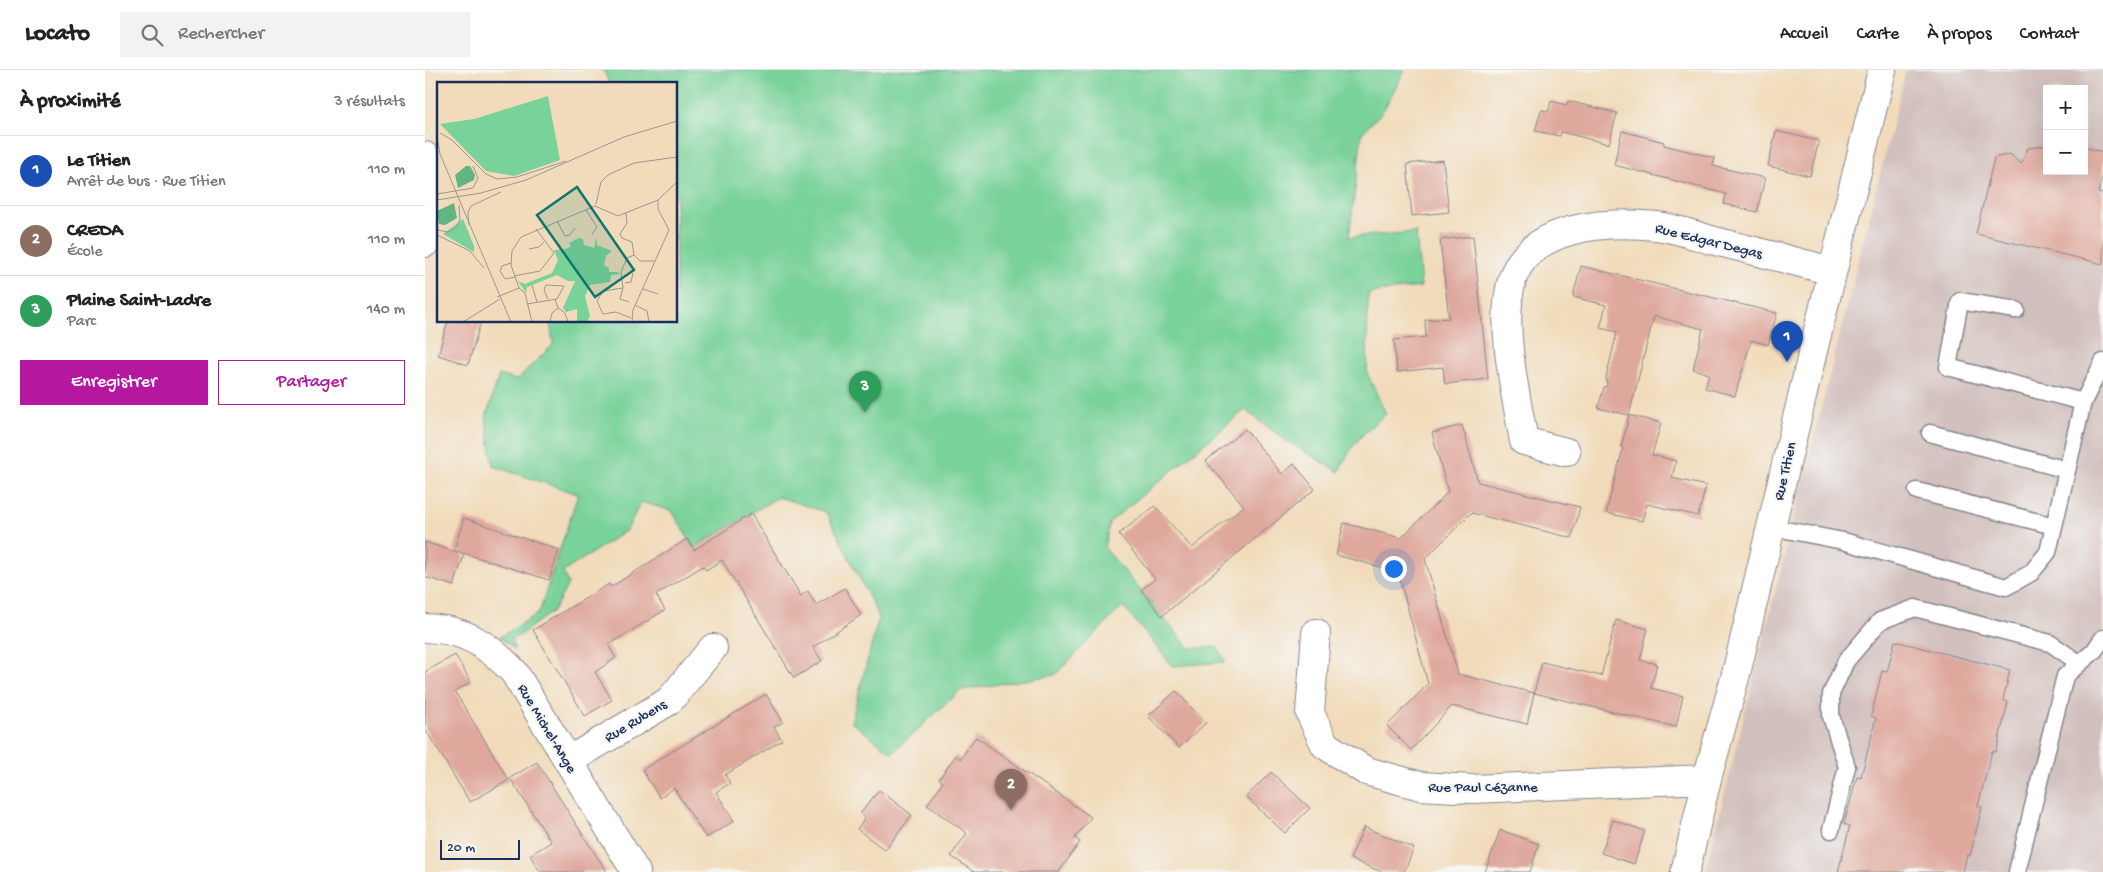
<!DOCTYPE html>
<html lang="fr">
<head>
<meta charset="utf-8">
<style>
  :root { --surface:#fff; --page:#f2f2f2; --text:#222; --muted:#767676; --line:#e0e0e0; --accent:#b5179e }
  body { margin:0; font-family:"Gochi Hand",sans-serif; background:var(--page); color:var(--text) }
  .controls { position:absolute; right:15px; top:15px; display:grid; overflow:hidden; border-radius:0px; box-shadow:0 5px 20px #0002 }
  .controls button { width:45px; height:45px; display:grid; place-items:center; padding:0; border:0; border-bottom:1px solid var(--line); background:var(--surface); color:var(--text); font:25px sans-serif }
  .scale { position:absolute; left:15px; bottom:12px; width:80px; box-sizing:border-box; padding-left:5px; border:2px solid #1b2f5e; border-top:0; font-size:14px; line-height:18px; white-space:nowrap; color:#1b2f5e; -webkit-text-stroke:4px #f6f6f2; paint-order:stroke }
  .you { position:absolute; left:968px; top:498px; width:18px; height:18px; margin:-12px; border:4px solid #fff; border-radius:50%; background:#1a73e8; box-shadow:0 0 0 8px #1a73e833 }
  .badge { display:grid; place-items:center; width:32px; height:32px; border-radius:50%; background:var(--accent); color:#fff; font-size:16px; font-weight:700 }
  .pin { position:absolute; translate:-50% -41px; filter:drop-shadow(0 1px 2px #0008) }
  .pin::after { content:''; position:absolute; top:26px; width:18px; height:15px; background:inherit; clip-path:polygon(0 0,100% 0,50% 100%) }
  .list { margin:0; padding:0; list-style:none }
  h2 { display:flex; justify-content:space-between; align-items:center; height:65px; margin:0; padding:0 20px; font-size:21px }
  h2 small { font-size:16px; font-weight:400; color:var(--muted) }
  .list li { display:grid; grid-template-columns:32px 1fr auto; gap:15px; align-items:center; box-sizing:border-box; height:70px; padding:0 20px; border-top:1px solid var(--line) }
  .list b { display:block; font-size:19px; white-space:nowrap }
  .list p { margin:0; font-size:16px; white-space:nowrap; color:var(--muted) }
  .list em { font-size:16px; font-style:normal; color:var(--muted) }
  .actions { display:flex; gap:10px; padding:15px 20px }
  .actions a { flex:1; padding:11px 0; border:1px solid var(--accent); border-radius:0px; text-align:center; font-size:18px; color:var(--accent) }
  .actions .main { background:var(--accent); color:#fff }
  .icon { flex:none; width:28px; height:28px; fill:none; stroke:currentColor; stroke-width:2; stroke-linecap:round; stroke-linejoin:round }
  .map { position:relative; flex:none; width:1678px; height:802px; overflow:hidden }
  header { display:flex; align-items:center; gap:30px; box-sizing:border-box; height:70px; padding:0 25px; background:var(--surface); border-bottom:1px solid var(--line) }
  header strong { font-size:24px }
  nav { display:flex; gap:28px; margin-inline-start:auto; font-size:18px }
  .search { width:350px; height:45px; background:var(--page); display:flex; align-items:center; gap:12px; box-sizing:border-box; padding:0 18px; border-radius:0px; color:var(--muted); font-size:19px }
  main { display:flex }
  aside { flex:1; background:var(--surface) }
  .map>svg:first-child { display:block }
  .industrial { fill:#d1c0bd; fill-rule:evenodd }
  .green { fill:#79d299; stroke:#4a807c }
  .building { fill:#dfa89c }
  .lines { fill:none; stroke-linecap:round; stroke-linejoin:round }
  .lane-casing { stroke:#86858c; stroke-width:19 }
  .street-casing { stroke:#86858c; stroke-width:30 }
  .lane { stroke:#fff; stroke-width:16 }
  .street { stroke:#fff; stroke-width:28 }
  .labels { text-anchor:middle; stroke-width:4.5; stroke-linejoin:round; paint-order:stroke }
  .street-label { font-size:15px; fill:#1b2f5e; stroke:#f6f6f2 }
  .inset-road { fill:none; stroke:#9b9695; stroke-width:1 }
  .view { fill:#0f766e; fill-opacity:0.15; stroke:#0f766e; stroke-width:2.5 }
  .inset-edge { fill:none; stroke:#1b2f5e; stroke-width:2.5 }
</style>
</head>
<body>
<header>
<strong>Locato</strong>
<div class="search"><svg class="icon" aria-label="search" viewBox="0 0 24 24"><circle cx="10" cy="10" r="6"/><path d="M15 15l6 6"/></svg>Rechercher</div>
<nav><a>Accueil</a><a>Carte</a><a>À propos</a><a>Contact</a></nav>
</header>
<main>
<aside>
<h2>À proximité<small>3 résultats</small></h2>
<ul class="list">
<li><span class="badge" style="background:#1a4fb4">1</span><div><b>Le Titien</b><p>Arrêt de bus · Rue Titien</p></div><em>110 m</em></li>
<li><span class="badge" style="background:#8d6e63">2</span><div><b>CREDA</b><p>École</p></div><em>110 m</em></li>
<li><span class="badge" style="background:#2e9e5b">3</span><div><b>Plaine Saint-Ladre</b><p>Parc</p></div><em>140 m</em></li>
</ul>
<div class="actions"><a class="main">Enregistrer</a><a>Partager</a></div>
</aside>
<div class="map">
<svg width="1678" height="802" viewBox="0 0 1678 802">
  <rect width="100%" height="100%" fill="#f6f6f2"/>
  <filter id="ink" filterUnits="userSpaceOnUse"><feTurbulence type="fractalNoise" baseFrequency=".02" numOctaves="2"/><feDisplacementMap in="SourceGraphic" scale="10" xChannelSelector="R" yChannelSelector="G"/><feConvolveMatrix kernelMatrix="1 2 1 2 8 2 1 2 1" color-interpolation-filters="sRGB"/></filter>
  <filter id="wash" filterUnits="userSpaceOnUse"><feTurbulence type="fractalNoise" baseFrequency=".0096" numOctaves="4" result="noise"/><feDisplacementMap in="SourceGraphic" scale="20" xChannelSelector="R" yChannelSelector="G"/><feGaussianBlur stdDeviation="1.12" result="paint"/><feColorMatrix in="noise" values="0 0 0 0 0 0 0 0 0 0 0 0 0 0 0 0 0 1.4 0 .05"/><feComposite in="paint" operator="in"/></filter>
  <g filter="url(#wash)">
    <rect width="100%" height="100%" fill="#f1dbba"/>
    <!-- industrial -->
    <path class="industrial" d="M 1481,0 L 1678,0 L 1678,802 L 1280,802 ZM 1622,19 L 1659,19 L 1659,101 L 1622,101 Z"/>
    <!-- green -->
    <path class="green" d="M 178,0 L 980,0 L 958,41 L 937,63 L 924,167 L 991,162 L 996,217 L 943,223 L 942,303 L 961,344 C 939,361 925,376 914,402 L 860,370 L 820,340 L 685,452 L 679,477 L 764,578 L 792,577 L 801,592 L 747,596 L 698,536 L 630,605 L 536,620 L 467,683 L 426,652 L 454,547 L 401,442 L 353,427 L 269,478 L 247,441 L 216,432 L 202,460 L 138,502 L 143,514 L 129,540 L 94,566 L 86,569 L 90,580 L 75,567 L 114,543 L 153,424 L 68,396 L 61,347 L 74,305 L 91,310 L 128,275 L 125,251 L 251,251 L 251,14 L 185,14 Z"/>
    <g id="blocks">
      <!-- building -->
      <path class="building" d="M 1126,31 L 1142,35 L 1143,31 L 1192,43 L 1184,74 L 1136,62 L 1135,66 L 1110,61 L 1116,40 L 1124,41 Z
        M 1197,61 L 1239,72 L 1239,75 L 1290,88 L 1288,96 L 1340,108 L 1332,142 L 1299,134 L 1301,124 L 1189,95 Z
        M 1351,61 L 1394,71 L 1385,106 L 1343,96 Z
        M 1622,75 L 1622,101 L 1659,101 L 1659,77 L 1678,82 L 1678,103 L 1673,123 L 1678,124 L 1678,194 L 1551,164 L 1569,88 L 1585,84 L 1596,94 L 1603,78 Z
        M 1018,90 L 1024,142 L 987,146 L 982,94 Z
        M 1048,166 L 1063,309 L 1020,314 L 1018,297 L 972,302 L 969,270 L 1001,267 L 1000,250 L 1024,248 L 1015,170 Z
        M 1156,196 L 1352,243 L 1343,275 L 1326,270 L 1310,326 L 1280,318 L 1284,304 L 1268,299 L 1278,259 L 1229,246 L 1204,345 L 1173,338 L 1179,317 L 1182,316 L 1181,308 L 1192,262 L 1175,258 L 1181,235 L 1148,227 Z
        M 23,251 L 56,251 L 43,295 L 13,285 Z
        M 1204,345 L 1236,353 L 1227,385 L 1251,391 L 1247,408 L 1281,416 L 1273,446 L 1222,434 L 1217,451 L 1181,443 L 1198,378 L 1196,377 Z
        M 1037,355 L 1053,412 L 1155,437 L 1147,468 L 1046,443 L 1000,489 L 1033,604 L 1109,623 L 1102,654 L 1027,636 L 986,680 L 962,656 L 1003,614 L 973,502 L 911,485 L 919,453 L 976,468 L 1023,422 L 1007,363 Z
        M 820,359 L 857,404 L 869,394 L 890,419 L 737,546 L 716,520 L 730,509 L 694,464 L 730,436 L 767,478 L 819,436 L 781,391 Z
        M 326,444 L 376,526 L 383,521 L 391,535 L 420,518 L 436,545 L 388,577 L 397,591 L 369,608 L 297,490 L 281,500 L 278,496 L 231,525 L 240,540 L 183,575 L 191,588 L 170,602 L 187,630 L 160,646 L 108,560 L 184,514 L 186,517 L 262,469 L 269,480 Z
        M 39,448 L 134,480 L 124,510 L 29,480 Z
        M 0,472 L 39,485 L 29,516 L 0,507 Z
        M 1191,550 L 1223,559 L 1215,590 L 1232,594 L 1226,618 L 1258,626 L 1251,657 L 1109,623 L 1117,592 L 1176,606 Z
        M 1470,571 L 1585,600 L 1578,630 L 1583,632 L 1571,682 L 1567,681 L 1553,736 L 1557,737 L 1545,786 L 1542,785 L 1538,802 L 1413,802 L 1425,756 L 1419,754 L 1432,706 L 1436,707 L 1451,648 L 1446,646 L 1457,601 L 1462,602 Z
        M 30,585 L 46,612 L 30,622 L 84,710 L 45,732 L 0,659 L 0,602 Z
        M 751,621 L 781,653 L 754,678 L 723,646 Z
        M 341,624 L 358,652 L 349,657 L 357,670 L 300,705 L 305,713 L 291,722 L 309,751 L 281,768 L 249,718 L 235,728 L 217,700 Z
        M 551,667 L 666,747 L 650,768 L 655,772 L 634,802 L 549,802 L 526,786 L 542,763 L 502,735 L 518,712 L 514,709 L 531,685 L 535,689 Z
        M 112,692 L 163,773 L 182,802 L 116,802 L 110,794 L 105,785 L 126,772 L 85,708 Z
        M 846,702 L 885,738 L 860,763 L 821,727 Z
        M 454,720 L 487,745 L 460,780 L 432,759 L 440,748 L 435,744 Z
        M 1188,750 L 1220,761 L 1209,794 L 1176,783 Z
        M 939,757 L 989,778 L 979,802 L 957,802 L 925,789 Z
        M 1075,760 L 1114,774 L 1105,802 L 1060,802 Z"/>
    </g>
  </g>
  <g filter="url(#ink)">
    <use href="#blocks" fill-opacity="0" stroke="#86858c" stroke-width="1"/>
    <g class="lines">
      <!-- lane casing -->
      <g class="lane-casing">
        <path id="lane" d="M 1591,240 L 1535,231 L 1523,297 L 1658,332
          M 1505,363 L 1642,400
          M 1492,421 L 1629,456
          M 1346,457 L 1418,471 L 1581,517 L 1606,503 L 1623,482 L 1658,332 L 1678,292
          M 1406,760 L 1422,697 L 1406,646 L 1406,624 L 1421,591 L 1455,551 L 1490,538 L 1625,573 L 1654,593
          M 1592,802 L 1640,606 L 1669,581 L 1678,568"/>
      </g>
      <!-- street casing -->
      <g class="street-casing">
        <path id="street" d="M 0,86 C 10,113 9,146 0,173
          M 1141,382 L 1099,371 C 1091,326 1074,254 1087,210 C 1105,154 1183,151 1231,156 C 1250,158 1269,165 1286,170 C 1327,180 1367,191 1407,201
          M 0,558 C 40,559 62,574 89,602 L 211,802
          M 891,563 L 885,643 L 900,675 L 941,701 L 996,716 L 1047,719 L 1282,709
          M 143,691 L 244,631 L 288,578
          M 1260,802 L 1282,709 L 1311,604 L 1387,285 L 1457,0"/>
      </g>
      <!-- lane -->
      <use href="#lane" class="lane"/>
      <!-- street -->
      <use href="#street" class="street"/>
    </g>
  </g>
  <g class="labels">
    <!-- street labels -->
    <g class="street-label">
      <text transform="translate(1284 170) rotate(14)" y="5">Rue Edgar Degas</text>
      <text transform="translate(1359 401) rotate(-77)" y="5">Rue Titien</text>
      <text transform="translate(210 650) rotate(-31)" y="5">Rue Rubens</text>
      <text transform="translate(123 658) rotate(59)" y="5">Rue Michel-Ange</text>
      <text x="1058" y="721">Rue Paul Cézanne</text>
    </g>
  </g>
  <!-- overview -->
  <g transform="translate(12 12)">
    <rect width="240" height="240" fill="#f1dbba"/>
    <path d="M 111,14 L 123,78 L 77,94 L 49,89 L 3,42 L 37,37 ZM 26,137 L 37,164 L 37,170 L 6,152 ZM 142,156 L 146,157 L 147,163 L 157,166 L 159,156 L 160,163 L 175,169 L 169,174 L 167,183 L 172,186 L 172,190 L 180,190 L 183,192 L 174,193 L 173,200 L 153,203 L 148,214 L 153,234 L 150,240 L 140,240 L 140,227 L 129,230 L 126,226 L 138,199 L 131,199 L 120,193 L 90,205 L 89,211 L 81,199 L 88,202 L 115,191 L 121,178 L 117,168 L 129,167 L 134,164 L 132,161 Z" fill="#79d299"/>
    <path d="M 29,84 L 33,84 L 38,93 L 37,98 L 21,106 L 18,93 ZM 17,121 L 20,136 L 8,143 L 2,142 L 0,129 Z" fill="#62b481"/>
    <path class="inset-road" d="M 3,51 L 15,58 L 49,92 L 60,97 L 80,95 L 129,79M 1,60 L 3,72 L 74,240M 0,112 L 36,106 L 41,96 L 36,84M 0,118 L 44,111 L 89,98 L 187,55 L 240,39M 159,122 L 164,100 L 171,93 L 197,81 L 240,75M 221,127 L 221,118 L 240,100M 221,127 L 232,148M 149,128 L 160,145 L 155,152M 189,131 L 190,141 L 183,152 L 185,156 L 195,160 L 197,173M 120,139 L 128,154 L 133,153 L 138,146M 32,143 L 31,130 L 34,124 L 64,110M 0,148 L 11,150 L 20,145 L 23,137 L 22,123M 0,153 L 33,169 L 47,186M 92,167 L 102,165 L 107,160M 197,173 L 203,179 L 217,179M 74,181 L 65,184 L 63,189 L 68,197 L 78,195M 77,194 L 103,189 L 117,171 L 99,147M 188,201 L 194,200 L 196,191M 95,203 L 100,220M 186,206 L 183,217 L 192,220M 206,207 L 221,212M 60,215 L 82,206M 90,222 L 120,217 L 127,204 L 109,203 L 107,208 L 111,217M 198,223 L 210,229 L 212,240M 121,226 L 128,231 L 131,240M 194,236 L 179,230 L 166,232 L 160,219 L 166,209 L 186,206 L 184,190 L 190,176 L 197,173M 26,240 L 63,217M 95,240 L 88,211 L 82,206 L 74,183 L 75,169 L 84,155 L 158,124 L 181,134 L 221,118M 113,240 L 115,231 L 121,226 L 118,217M 195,240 L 196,228 L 232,148"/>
    <path class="view" d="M 140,105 L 197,188 L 158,215 L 100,133 Z"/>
    <rect width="240" height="240" class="inset-edge"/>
  </g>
</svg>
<div class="controls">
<button>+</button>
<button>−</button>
</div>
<div class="scale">20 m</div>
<div class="you"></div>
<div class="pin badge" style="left:1362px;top:292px;background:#1a4fb4">1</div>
<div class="pin badge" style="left:586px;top:740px;background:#8d6e63">2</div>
<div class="pin badge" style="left:440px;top:342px;background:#2e9e5b">3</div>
</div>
</main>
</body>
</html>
